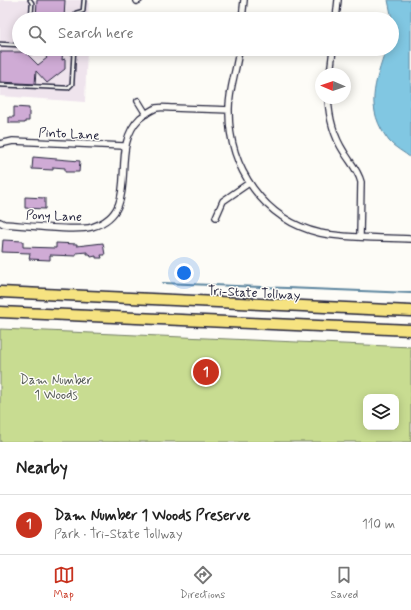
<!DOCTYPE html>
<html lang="en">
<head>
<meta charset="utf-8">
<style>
  :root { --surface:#fff; --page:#f2f2f2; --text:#222; --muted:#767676; --line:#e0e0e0; --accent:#c8321e }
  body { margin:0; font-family:Mynerve,sans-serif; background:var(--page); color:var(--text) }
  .controls { position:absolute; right:12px; bottom:12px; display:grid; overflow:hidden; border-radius:8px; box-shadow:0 2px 10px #0003 }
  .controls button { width:36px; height:36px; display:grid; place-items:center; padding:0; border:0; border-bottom:1px solid var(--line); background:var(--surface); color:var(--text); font:20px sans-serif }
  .compass { position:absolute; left:315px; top:68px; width:36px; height:36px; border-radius:50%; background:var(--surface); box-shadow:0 2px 10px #0003; rotate:272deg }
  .you { position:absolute; left:184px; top:273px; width:14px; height:14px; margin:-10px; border:3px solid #fff; border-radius:50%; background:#1a73e8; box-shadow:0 0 0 6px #1a73e833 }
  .badge { display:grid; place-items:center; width:26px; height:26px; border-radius:50%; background:var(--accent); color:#fff; font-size:13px; font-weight:700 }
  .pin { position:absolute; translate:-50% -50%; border:2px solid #fff; box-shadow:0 1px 4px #0006 }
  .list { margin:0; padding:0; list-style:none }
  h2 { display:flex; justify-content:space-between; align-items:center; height:52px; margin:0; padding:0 16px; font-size:17px }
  h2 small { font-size:13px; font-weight:400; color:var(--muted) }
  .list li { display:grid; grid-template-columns:26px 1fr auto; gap:12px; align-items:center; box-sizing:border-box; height:60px; padding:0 16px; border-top:1px solid var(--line) }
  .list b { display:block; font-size:15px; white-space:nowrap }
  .list p { margin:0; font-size:13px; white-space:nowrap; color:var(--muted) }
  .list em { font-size:13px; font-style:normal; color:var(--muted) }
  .icon { flex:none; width:22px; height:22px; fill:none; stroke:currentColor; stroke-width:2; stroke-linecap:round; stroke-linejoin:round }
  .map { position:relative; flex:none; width:411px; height:442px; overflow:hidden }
  .search { position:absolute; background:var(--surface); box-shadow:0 2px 10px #0003; left:12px; right:12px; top:12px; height:44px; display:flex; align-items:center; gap:10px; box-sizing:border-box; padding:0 14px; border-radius:22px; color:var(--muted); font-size:15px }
  .sheet { height:112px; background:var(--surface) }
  nav { display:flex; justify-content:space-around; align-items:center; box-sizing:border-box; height:56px; border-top:1px solid var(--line); background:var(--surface); font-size:11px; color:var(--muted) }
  nav a { display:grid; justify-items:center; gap:2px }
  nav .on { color:var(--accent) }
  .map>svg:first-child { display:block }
  .built { fill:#efe4ed }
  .green { fill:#c8dc91; stroke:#757f66; fill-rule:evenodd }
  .water { fill:#81c7e2; stroke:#5b859f }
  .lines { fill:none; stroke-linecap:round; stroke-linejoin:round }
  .stream { stroke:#5b859f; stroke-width:2 }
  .building { fill:#cfabd5; stroke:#22223b }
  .service-casing { stroke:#22223b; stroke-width:5.5 }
  .minor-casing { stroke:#22223b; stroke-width:8 }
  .motorway-casing { stroke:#22223b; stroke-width:13 }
  .service { stroke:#fdfcf7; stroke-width:2.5 }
  .minor { stroke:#fdfcf7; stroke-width:5.5 }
  .motorway { stroke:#f6e381; stroke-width:10 }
  .labels { text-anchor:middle; stroke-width:3; stroke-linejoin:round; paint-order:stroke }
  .street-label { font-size:13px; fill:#22223b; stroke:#fdfcf7 }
  .park-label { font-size:13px; fill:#545a55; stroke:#fdfcf7 }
</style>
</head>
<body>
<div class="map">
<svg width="411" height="442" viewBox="0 0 411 442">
  <rect width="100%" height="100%" fill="#fdfcf7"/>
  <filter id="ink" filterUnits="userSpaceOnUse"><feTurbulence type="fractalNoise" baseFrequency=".025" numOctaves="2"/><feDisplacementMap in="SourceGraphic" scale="8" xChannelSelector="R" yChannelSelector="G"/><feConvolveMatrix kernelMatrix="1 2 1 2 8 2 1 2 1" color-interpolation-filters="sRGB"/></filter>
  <g filter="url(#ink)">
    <!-- built -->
    <path class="built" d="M 0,0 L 89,0 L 88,19 L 19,19 L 19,49 L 87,49 L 85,102 L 0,96 Z"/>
    <!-- green -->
    <path class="green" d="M 0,329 L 411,347 L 411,442 L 0,442 ZM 366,397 L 396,397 L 396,427 L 366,427 Z"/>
    <!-- water -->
    <path class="water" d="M 388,0 L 411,0 L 411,158 C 404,152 395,148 389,141 C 364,108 375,84 386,49 L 392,49 L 392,19 Z"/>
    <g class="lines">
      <!-- stream -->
      <path class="stream" d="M 163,283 L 411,293"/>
    </g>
    <!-- building -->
    <path class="building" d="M 37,0 L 65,0 L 64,19 L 36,19 Z
      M 40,49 L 63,49 L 62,60 L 65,59 L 65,69 L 47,83 L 36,71 L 35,84 L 0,82 L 0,52 L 25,52 L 38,65 L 47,58 Z
      M 14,107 L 29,108 L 29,121 L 25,121 L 25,123 L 9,123 L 9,117 L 14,117 Z
      M 33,157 L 80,161 L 79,172 L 65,172 L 65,168 L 53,167 L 53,170 L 32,169 Z
      M 25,197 L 45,198 L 45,209 L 25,208 Z
      M 3,240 L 23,241 L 23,247 L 56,248 L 56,243 L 77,244 L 77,246 L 103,243 L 105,255 L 101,255 L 102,258 L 96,258 L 96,256 L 91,257 L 90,254 L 87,254 L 87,252 L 76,253 L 76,256 L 50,255 L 50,260 L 29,259 L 30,253 L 2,252 Z"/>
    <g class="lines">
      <!-- service casing -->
      <g class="service-casing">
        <path id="service" d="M 30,0 L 32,3 L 31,19
          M 76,19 L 76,13 L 83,11 L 84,0
          M 0,44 L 19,45
          M 0,85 L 68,88 L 72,84 L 74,49"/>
      </g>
      <!-- minor casing -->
      <g class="minor-casing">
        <path id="minor" d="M 137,1 L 139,0
          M 242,19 L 244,0
          M 336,19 L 338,0
          M 239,49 C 237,70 228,91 229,112 C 229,168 264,220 320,233 C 349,239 381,237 411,239
          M 330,74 L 333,49
          M 328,98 C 329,118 333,135 344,152 C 350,162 358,170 361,182 L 360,236
          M 138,101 L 146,114
          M 0,144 L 13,141 L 124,146
          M 216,217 L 223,201 L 249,183
          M 0,222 L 4,224 C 23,225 76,232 92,227 C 145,211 106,151 140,118 C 144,115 151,110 156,108 C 161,107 168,108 174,108 C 192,109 210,109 229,110"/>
      </g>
      <!-- motorway casing -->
      <g class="motorway-casing">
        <path id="motorway" d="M 0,292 L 411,311
          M 0,312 L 411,330"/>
      </g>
      <!-- service -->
      <use href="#service" class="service"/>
      <!-- minor -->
      <use href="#minor" class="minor"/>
      <!-- motorway -->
      <use href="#motorway" class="motorway"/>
    </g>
  </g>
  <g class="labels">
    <!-- street labels -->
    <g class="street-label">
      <text transform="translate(69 133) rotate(3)" y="5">Pinto Lane</text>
      <text transform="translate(54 215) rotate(2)" y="5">Pony Lane</text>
      <text transform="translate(254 292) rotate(3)" y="5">Tri-State Tollway</text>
    </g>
    <!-- park labels -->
    <g class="park-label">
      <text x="56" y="384">Dam Number<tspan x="56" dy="15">1 Woods</tspan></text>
    </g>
  </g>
</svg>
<div class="controls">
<button><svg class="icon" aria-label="layers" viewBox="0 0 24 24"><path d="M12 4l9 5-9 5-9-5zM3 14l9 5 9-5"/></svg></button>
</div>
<svg class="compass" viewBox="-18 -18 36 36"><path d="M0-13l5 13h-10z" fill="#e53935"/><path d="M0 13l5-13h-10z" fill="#767676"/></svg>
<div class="you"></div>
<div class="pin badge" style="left:206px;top:372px">1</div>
<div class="search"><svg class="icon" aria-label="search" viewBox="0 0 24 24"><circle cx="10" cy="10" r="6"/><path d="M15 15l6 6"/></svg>Search here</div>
</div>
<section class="sheet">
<h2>Nearby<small></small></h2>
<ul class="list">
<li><span class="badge">1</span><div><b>Dam Number 1 Woods Preserve</b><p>Park · Tri-State Tollway</p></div><em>110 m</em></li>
</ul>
</section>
<nav>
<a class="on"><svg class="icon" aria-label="map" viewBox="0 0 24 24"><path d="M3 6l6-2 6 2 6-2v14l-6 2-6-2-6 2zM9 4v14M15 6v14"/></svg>Map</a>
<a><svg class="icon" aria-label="directions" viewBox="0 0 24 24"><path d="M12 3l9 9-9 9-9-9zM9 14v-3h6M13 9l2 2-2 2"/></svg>Directions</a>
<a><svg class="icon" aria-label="saved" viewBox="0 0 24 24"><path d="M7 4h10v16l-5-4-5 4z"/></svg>Saved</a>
</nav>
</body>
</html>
